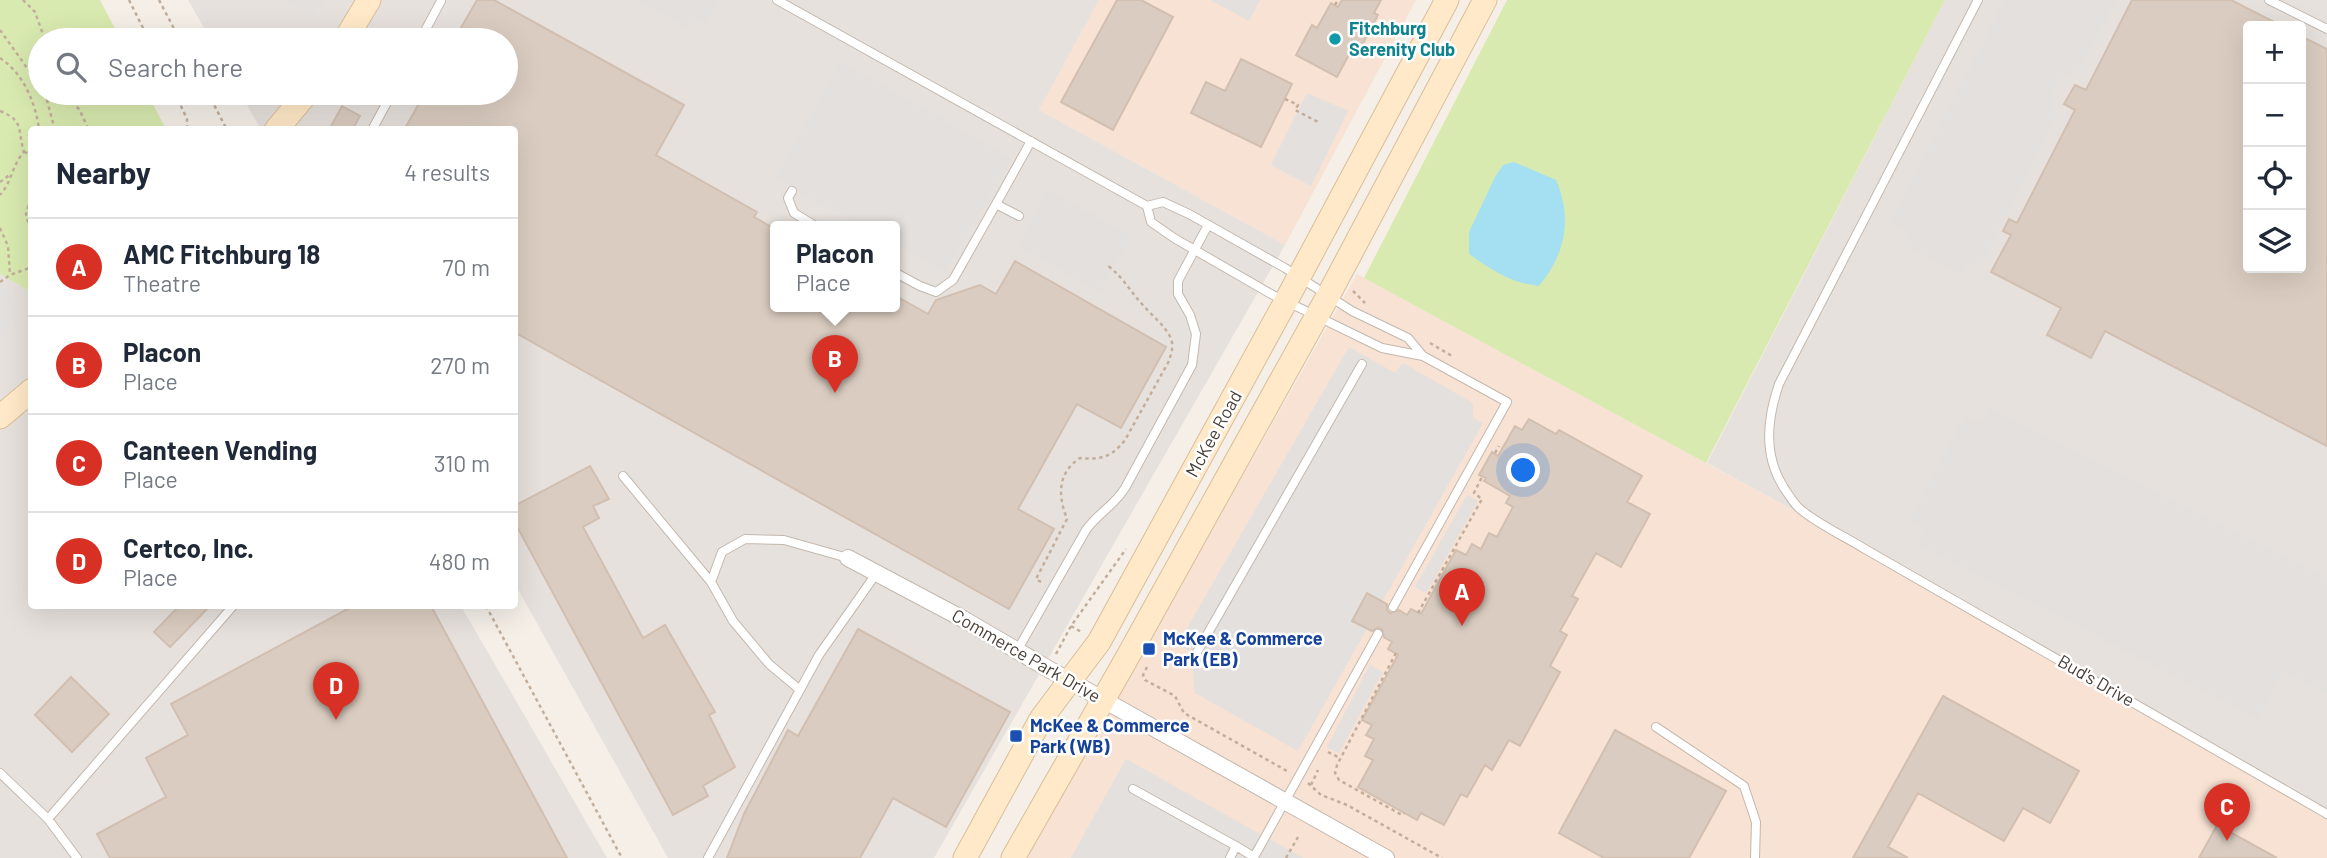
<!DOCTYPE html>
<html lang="en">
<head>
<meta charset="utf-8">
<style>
  :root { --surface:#fff; --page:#f2f2f3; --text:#1f2937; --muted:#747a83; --line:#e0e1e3; --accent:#d93025 }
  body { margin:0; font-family:Barlow,sans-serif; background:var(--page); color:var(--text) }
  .controls { position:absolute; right:21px; top:21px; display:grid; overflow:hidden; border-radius:7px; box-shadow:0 7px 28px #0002 }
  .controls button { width:63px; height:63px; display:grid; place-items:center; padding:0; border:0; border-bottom:2px solid var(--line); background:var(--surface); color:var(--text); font:35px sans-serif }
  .you { position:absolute; left:1524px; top:471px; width:24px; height:24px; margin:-18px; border:5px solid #fff; border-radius:50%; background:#1a73e8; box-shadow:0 0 0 10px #1a73e833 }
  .badge { display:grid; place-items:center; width:46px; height:46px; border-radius:50%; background:var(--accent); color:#fff; font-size:23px; font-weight:700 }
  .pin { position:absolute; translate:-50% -58px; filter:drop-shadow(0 2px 4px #0008) }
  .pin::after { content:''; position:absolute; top:37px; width:24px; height:21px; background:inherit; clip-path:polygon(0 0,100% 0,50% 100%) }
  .popup { position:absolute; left:770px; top:221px; width:130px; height:91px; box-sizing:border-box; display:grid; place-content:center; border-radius:7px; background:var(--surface); filter:drop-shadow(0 2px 5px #0005); font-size:23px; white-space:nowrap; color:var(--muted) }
  .popup b { font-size:26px; color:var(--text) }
  .popup::after { content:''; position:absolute; left:50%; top:100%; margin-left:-14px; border:14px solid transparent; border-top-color:var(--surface) }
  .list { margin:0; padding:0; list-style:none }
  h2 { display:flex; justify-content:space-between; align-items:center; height:91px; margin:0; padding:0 28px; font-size:30px }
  h2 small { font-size:23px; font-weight:400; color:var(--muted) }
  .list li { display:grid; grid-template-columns:46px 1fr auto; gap:21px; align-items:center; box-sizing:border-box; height:98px; padding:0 28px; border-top:2px solid var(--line) }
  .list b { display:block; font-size:26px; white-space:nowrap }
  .list p { margin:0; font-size:23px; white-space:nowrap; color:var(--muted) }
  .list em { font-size:23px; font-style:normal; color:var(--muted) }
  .icon { flex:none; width:38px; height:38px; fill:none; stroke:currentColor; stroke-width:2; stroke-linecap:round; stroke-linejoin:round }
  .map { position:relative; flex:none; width:2327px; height:858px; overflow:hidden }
  .search { position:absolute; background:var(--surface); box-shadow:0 7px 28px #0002; left:28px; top:28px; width:490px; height:77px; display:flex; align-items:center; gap:18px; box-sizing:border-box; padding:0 24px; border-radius:38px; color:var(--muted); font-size:26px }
  .panel { position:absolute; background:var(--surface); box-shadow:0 7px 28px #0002; left:28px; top:126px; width:490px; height:483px; border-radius:7px }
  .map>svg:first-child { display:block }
  .commercial { fill:#f7e2d3 }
  .industrial { fill:#e7e1dd; fill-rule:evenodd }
  .green { fill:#d9eab0 }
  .parking { fill:#e3e0dd }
  .water { fill:#a4dff2 }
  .building { fill:#daccc0; stroke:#d2bfb0; stroke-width:2 }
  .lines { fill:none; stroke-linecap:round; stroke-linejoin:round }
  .lane-casing { stroke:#c3b8ae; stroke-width:10 }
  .street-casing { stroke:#c3b8ae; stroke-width:18 }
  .secondary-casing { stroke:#d9be99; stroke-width:25 }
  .path { stroke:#c3ae9b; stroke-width:2.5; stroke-dasharray:3.5 3.5; stroke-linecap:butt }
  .lane { stroke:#fff; stroke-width:8 }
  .street { stroke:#fff; stroke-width:16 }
  .secondary { stroke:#ffe9c8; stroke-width:23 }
  .culture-dot { fill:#0f9aa8; stroke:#fff; stroke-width:2.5 }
  .transit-dot { fill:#1a4fb4; stroke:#fff; stroke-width:2.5 }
  .labels { text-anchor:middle; stroke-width:5; stroke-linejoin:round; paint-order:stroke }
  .culture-label { font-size:18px; font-weight:bold; fill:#0d838f; stroke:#fff; text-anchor:start }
  .street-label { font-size:18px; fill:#483f37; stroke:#fff }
  .transit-label { font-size:18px; font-weight:bold; fill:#164399; stroke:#fff; text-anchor:start }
</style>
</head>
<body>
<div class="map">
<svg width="2327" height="858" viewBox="0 0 2327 858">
  <rect width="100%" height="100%" fill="#f5efe8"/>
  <!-- commercial -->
  <path class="commercial" d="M 1099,0 L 1416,0 L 1285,245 L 1039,110 Z
    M 1357,274 L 1865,549 L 2327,814 L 2327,858 L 1026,858 Z"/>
  <!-- industrial -->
  <path class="industrial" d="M 188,0 L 1099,0 L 1039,110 L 1285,245 L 934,858 L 668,858 L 515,584 L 514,130 L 261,129 L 240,93 L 506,93 L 506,40 L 211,40 ZM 776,227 L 894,227 L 894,307 L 776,307 Z
    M 1945,0 L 2327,0 L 2327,814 L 1865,549 L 1707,463 ZM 2248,26 L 2301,26 L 2301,268 L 2248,268 Z
    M 0,274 L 31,292 L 32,606 L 461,606 L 607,858 L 0,858 Z"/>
  <!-- green -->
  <path class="green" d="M 0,0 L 100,0 L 121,40 L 40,40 L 40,93 L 147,93 L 166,129 L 32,130 L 31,292 L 0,274 Z
    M 1507,0 L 1945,0 L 1706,463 L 1364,278 Z"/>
  <!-- parking -->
  <path class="parking" d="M 286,0 L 324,0 L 314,17 Z
    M 638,0 L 720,0 L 706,24 L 695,19 L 688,29 Z
    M 1210,0 L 1260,0 L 1249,21 Z
    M 2005,0 L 2116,0 L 2080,70 L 2062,77 L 2055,87 L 2052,99 L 2056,118 L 1979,268 L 1966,262 L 1960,274 L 1904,245 L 1910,233 L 1890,223 Z
    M 841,62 L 1012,158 L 945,273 L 895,244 L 894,227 L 863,227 L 775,178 Z
    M 1307,93 L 1348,111 L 1311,186 L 1271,165 Z
    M 1047,189 L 1131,236 L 1099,292 L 1019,246 Z
    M 0,278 L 9,288 L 15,315 L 0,341 Z
    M 1349,347 L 1395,373 L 1403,363 L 1473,403 L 1473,418 L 1483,423 L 1298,751 L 1195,693 L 1191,652 L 1178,644 Z
    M 1990,408 L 2327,579 L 2327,692 L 2283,670 L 2258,719 L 1917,543 L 1924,528 L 1910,520 L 1964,417 L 1981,424 Z
    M 1467,495 L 1478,501 L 1426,593 L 1415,587 Z
    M 1370,665 L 1383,672 L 1339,753 L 1327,747 Z
    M 1126,759 L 1303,858 L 1071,858 Z"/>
  <!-- water -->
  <path class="water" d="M 1514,162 L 1556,180 C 1573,220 1565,254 1539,286 C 1510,283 1492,270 1469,254 L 1469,232 L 1495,177 L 1503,165 Z"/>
  <!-- building -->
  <path class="building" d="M 477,0 L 494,0 L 684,105 L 656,155 L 757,212 L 754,217 L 775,229 L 775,307 L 894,307 L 894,295 L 928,314 L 936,300 L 980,285 L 996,294 L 1015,261 L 1166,347 L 1121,428 L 1077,404 L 1018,509 L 1054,529 L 1009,609 L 514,332 L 514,130 L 404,130 L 425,93 L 506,93 L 506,40 L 454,40 Z
    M 1117,0 L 1141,0 L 1173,17 L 1113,130 L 1061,102 Z
    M 1342,0 L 1381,0 L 1374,13 L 1378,15 L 1358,53 L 1352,49 L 1337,77 L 1296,55 L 1312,25 L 1317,28 L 1331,3 L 1338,7 Z
    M 2132,0 L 2231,0 L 2282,26 L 2248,26 L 2248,268 L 2301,268 L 2301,36 L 2327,49 L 2327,446 L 2105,331 L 2091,358 L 2047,335 L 2061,308 L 1991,272 L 2011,235 L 2003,231 L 2009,219 L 2017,223 L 2075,110 L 2064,104 L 2075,85 L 2086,90 Z
    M 1241,59 L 1292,84 L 1261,147 L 1191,113 L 1206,82 L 1225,91 Z
    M 342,106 L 360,116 L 352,130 L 329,130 Z
    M 1529,419 L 1556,434 L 1559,430 L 1642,476 L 1627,502 L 1650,514 L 1621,567 L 1596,553 L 1572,596 L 1578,599 L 1560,631 L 1567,635 L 1550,666 L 1560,672 L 1520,746 L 1509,740 L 1492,770 L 1485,765 L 1467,797 L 1461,794 L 1444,825 L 1421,813 L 1417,820 L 1358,787 L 1373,760 L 1365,756 L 1374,739 L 1366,735 L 1372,725 L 1362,720 L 1398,655 L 1388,649 L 1392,642 L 1384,637 L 1382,629 L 1377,628 L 1372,631 L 1352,621 L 1367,593 L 1387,604 L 1387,610 L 1390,613 L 1399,610 L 1407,615 L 1411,609 L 1421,614 L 1456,550 L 1466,555 L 1472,544 L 1481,549 L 1489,533 L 1497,537 L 1513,507 L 1506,503 L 1510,496 L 1484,481 L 1486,478 L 1479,475 L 1492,452 L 1498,456 L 1515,426 L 1522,430 Z
    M 590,466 L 609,499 L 593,506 L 599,518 L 583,527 L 643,638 L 665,625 L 715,712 L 709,715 L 735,767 L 703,786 L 708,796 L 673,815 L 514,521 L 514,506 Z
    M 179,606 L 210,606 L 170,647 L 154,632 Z
    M 353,606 L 431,606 L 567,858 L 110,858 L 97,834 L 166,797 L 146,758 L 188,735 L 171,704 Z
    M 858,629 L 1010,712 L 946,827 L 893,798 L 860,858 L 727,858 L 744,814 L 788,730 L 798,736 Z
    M 71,677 L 109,714 L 72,752 L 35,715 Z
    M 1943,696 L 2079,771 L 2050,823 L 2023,808 L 2004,841 L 1918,793 L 1888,847 L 1908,858 L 1853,858 Z
    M 1615,730 L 1726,791 L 1689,858 L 1604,858 L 1559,833 Z
    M 2217,825 L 2277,858 L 2199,858 Z"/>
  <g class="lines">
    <!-- lane casing -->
    <g class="lane-casing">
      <path id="lane" d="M 777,0 L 1147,206 L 1163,202 L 1189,214 L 1285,268 L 1352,311 L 1408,338 L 1423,356
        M 1978,0 L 1779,384 C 1767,419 1763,455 1784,488 C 1789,495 1794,504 1800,509 C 1819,525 1844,536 1865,549 L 2327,814
        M 2269,0 L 2327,29
        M 420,40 L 441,1
        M 372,130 L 392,93
        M 792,191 L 788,198 L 794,213 L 817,227
        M 1147,206 L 1151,222 L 1174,238 L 1271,294 L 1382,348 L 1423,356 L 1507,402 L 1393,607
        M 1019,216 L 996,204 L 1031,141
        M 894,272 L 920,286 L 936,292 L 953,280 L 996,204
        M 623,476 L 711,582
        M 1018,649 L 1086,530 C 1098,513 1114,506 1125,488 L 1192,365 L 1196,334 L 1190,315 L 1178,294 L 1178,281 L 1208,225
        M 1196,654 L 1362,364
        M 800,690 L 769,664 L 733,621 L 711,582 L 722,552 L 745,539 L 784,540 L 848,558
        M 1656,727 L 1744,786 L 1756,822 L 1755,858
        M 0,773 L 48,819 L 77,858
        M 1133,789 L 1236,846
        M 48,819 L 233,606
        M 708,858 L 819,655 L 876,574
        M 1230,858 L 1236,846 L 1254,857 L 1378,634"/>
    </g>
    <!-- street casing -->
    <g class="street-casing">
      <path id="street" d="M 848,558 L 963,619 L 1052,671 L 1386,858"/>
    </g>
    <!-- secondary casing -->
    <g class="secondary-casing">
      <path id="secondary" d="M 345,40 L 369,0
        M 276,130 L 307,93
        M 0,417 L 32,390
        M 965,858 L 1041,719 L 1099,642 L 1286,301 L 1447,0
        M 1013,858 L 1127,658 L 1328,296 L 1485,0"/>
    </g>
    <!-- path -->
    <path class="path" d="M 23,0 L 35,12 L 45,40
      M 129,0 L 149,40
      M 159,0 L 180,40
      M 1335,5 L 1338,0
      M 0,30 L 40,86
      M 0,58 C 23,73 36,103 39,130
      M 45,93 L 55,130
      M 61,93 L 79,109 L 89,130
      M 175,93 L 187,119 L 187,130
      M 208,93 L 227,130
      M 1285,99 L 1298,105 L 1295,110 L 1318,122
      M 0,111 C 25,121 17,130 24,152 C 12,165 12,182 0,195
      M 24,152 L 32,154
      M 0,182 L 11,174
      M 32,192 L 26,214 L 32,238
      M 0,228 L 8,246 L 10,275
      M 0,282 L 10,275 L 32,267
      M 1353,291 L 1365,303
      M 1430,343 L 1452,356
      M 1495,453 L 1499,446
      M 1041,582 L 1036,579 L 1067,519 C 1058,496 1057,473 1080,458 C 1101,460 1112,457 1125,440 L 1169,361 C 1171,354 1174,346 1171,339 C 1166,326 1151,315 1142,304 C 1130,291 1123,277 1108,266
      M 486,606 L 622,858
      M 1418,613 L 1482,499 L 1474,493 L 1482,477
      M 1071,626 L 1083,633
      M 1396,653 L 1337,765 L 1335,773 L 1339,780 L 1402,815 L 1404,813
      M 1056,654 L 1071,626 L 1126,549
      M 1147,667 L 1143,675 L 1145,680 L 1175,696 L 1184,713 L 1287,771
      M 1328,752 L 1340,758
      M 1308,783 L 1321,795 L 1347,805 L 1442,858
      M 1311,785 L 1318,770
      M 1286,858 L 1298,837"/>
    <!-- lane -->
    <use href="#lane" class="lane"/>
    <!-- street -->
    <use href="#street" class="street"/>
    <!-- secondary -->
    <use href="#secondary" class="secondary"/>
  </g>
  <!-- markers -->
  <circle class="culture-dot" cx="1335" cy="39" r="7"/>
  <g class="transit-dot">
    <rect x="1142" y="642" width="14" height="14" rx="3.5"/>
    <rect x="1009" y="729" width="14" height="14" rx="3.5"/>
  </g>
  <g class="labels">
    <!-- culture labels -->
    <g class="culture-label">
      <text x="1349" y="35">Fitchburg<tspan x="1349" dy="21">Serenity Club</tspan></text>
    </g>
    <!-- street labels -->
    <g class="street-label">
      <text transform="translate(1214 434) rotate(-61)" y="6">McKee Road</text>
      <text transform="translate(1026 656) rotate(30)" y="6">Commerce Park Drive</text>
      <text transform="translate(2096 681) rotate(30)" y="6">Bud's Drive</text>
    </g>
    <!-- transit labels -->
    <g class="transit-label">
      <text x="1163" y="645">McKee &amp; Commerce<tspan x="1163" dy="21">Park (EB)</tspan></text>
      <text x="1030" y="732">McKee &amp; Commerce<tspan x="1030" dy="21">Park (WB)</tspan></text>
    </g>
  </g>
</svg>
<div class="controls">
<button>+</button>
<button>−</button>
<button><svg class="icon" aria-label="locate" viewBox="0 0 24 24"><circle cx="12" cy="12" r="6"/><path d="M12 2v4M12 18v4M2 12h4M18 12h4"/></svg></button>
<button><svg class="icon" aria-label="layers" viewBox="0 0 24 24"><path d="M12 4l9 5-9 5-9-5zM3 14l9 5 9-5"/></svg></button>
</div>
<div class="you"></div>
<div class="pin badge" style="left:1462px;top:626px">A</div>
<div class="pin badge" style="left:835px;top:393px">B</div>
<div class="popup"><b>Placon</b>Place</div>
<div class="pin badge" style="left:2227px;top:841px">C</div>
<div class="pin badge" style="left:336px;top:720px">D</div>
<div class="search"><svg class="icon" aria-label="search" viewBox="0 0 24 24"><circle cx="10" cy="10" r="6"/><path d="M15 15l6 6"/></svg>Search here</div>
<section class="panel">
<h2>Nearby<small>4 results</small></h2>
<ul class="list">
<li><span class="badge">A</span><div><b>AMC Fitchburg 18</b><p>Theatre</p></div><em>70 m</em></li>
<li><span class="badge">B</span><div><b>Placon</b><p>Place</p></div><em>270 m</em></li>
<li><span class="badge">C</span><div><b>Canteen Vending</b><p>Place</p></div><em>310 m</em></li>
<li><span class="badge">D</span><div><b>Certco, Inc.</b><p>Place</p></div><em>480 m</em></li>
</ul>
</section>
</div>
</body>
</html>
